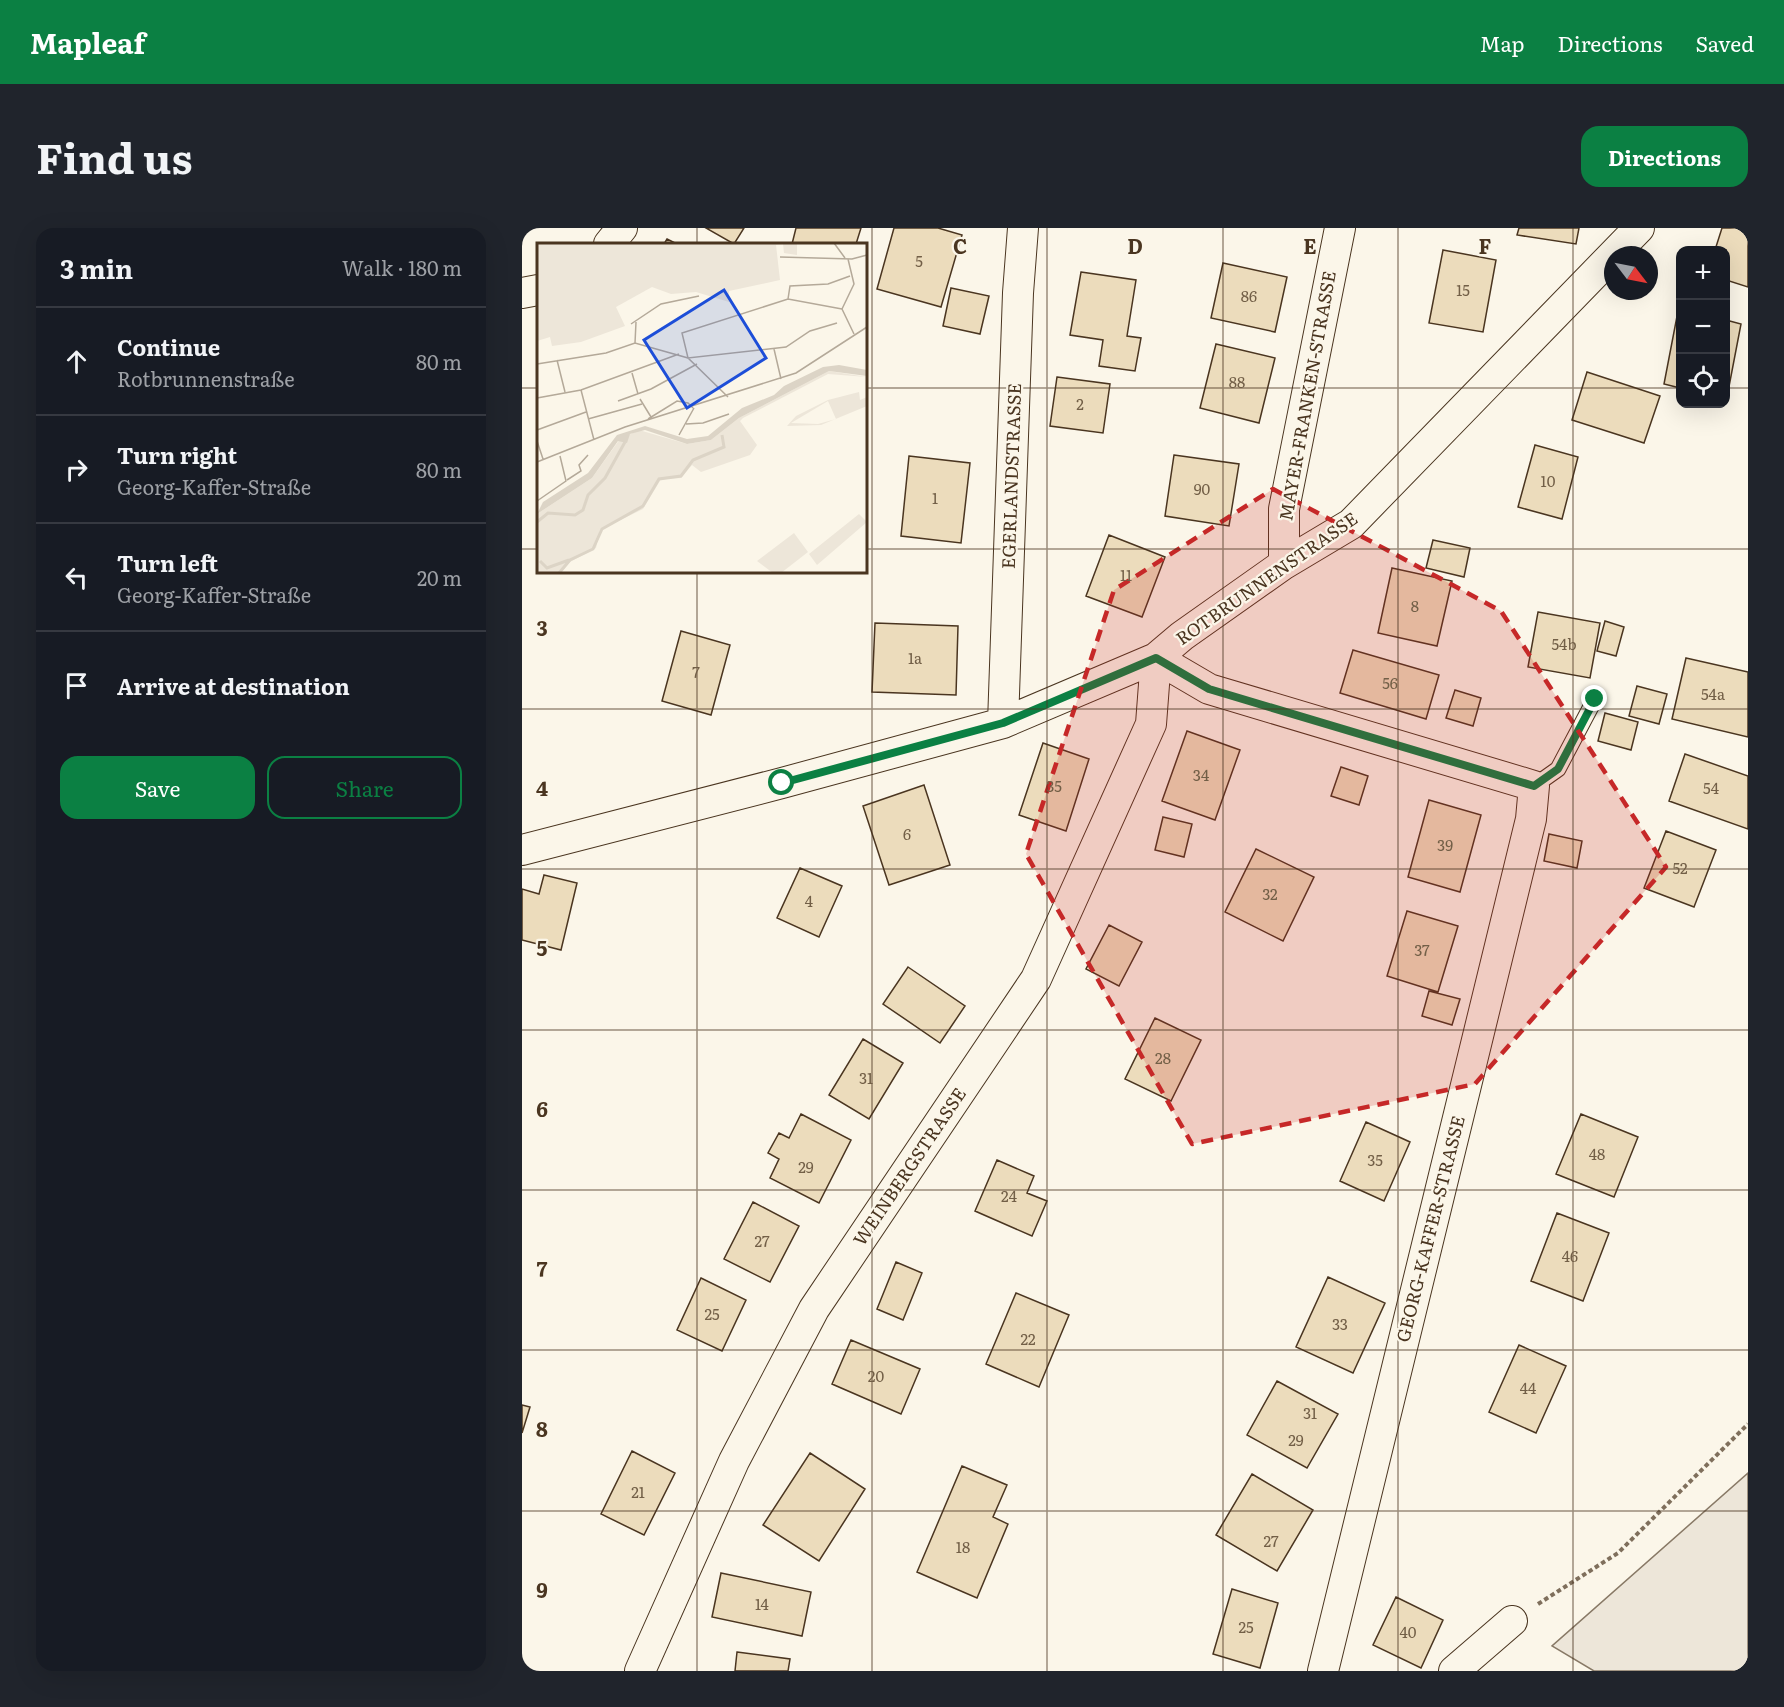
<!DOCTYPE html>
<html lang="en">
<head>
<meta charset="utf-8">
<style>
  :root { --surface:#171b24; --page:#20242c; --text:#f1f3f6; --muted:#9ea1a6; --line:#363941; --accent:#0b8043 }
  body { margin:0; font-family:Literata,serif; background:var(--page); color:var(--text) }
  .controls { position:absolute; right:18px; top:18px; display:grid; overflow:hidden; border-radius:12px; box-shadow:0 6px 24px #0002 }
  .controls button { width:54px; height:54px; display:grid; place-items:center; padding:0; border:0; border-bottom:2px solid var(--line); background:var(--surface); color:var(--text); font:30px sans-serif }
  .compass { position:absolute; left:1082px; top:18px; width:54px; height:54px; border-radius:50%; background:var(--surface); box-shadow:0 6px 24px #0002; rotate:122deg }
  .stop { position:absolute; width:18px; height:18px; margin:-14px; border:4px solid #0b8043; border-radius:50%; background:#fff }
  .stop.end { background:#0b8043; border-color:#fff; box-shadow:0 2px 6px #0008 }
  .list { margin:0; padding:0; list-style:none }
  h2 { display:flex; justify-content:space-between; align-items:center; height:78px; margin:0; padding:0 24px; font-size:26px }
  h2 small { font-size:20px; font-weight:400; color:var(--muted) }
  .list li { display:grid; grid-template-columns:39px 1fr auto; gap:18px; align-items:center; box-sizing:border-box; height:108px; padding:0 24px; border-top:2px solid var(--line) }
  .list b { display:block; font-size:22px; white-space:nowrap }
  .list p { margin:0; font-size:20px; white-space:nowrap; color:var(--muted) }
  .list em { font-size:20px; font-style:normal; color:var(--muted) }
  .actions { display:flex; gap:12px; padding:18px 24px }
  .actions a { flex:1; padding:14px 0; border:2px solid var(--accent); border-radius:18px; text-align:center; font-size:21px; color:var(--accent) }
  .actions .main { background:var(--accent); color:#fff }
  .icon { flex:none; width:33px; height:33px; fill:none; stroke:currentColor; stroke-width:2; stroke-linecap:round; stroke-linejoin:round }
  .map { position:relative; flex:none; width:1226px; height:1443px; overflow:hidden; border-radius:18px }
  header { display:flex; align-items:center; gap:36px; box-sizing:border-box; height:84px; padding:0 30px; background:var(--accent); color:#fff }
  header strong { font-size:28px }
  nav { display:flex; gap:33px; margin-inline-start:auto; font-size:21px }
  .intro { display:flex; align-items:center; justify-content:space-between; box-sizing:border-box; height:144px; padding:0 36px }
  h1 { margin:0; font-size:42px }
  .button { padding:15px 27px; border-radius:18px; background:var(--accent); color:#fff; font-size:21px; font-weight:700 }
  main { display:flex; gap:36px; padding:0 36px }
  aside { flex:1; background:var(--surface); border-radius:18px; box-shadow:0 6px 24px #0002 }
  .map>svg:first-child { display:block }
  .green { fill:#ede6d9; stroke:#887966; stroke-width:1.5 }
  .building { fill:#ecdcbc; stroke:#4a3520; stroke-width:1.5 }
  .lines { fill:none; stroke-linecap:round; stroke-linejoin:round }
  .service-casing { stroke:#4a3520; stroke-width:17 }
  .minor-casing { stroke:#4a3520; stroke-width:32 }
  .path { stroke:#7f6f5c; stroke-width:4; stroke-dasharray:4.5 3; stroke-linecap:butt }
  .service { stroke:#fbf6e9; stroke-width:15 }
  .minor { stroke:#fbf6e9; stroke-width:30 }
  .route { stroke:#0b8043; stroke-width:8 }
  .marked { fill:#c62828; fill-opacity:0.2; stroke:#c62828; stroke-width:4.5; stroke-dasharray:12 8; stroke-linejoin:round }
  .grid { fill:none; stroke:#4a3520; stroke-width:1.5; stroke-opacity:0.55 }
  .labels { text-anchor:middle; stroke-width:4.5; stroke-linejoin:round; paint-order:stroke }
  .number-label { font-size:15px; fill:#725f47 }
  .street-label { font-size:18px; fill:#4a3520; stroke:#fbf6e9 }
  .inset-river { fill:none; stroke:#dcd4c6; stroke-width:3 }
  .inset-road { fill:none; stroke:#b4a999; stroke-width:1.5 }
  .view { fill:#1d4ed8; fill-opacity:0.15; stroke:#1d4ed8; stroke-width:3 }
  .inset-edge { fill:none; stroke:#4a3520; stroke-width:3 }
  .grid-label { font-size:20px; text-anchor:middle; font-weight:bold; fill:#4a3520; stroke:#fbf6e9; stroke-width:4.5; stroke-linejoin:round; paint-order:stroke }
</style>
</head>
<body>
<header>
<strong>Mapleaf</strong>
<nav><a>Map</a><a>Directions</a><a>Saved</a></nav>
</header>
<div class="intro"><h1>Find us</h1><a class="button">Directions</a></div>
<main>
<aside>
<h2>3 min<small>Walk · 180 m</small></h2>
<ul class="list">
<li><svg class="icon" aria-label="ahead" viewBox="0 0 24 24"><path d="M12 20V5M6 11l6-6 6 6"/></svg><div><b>Continue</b><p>Rotbrunnenstraße</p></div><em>80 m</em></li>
<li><svg class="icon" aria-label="right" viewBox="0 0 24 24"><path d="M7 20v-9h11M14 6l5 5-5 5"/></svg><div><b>Turn right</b><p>Georg-Kaffer-Straße</p></div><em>80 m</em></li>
<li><svg class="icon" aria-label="left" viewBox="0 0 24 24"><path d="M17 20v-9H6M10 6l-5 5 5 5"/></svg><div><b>Turn left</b><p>Georg-Kaffer-Straße</p></div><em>20 m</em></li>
<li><svg class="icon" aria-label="arrive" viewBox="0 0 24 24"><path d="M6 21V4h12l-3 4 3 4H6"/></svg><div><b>Arrive at destination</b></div></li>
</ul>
<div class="actions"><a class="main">Save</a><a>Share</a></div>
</aside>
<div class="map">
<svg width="1226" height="1443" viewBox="0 0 1226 1443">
  <rect width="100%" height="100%" fill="#fbf6e9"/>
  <!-- green -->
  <path class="green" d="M 1226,1245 L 1226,1443 L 1072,1443 L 1030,1418 Z"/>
  <!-- building -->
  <path class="building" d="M 184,0 L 222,0 L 212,16 Z
    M 274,0 L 339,0 L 334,16 L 270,16 Z
    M 372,0 L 416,0 L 440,7 L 419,79 L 355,61 Z
    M 997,0 L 1057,0 L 1054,16 L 995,7 Z
    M 1200,0 L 1226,0 L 1226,59 L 1204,52 L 1204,22 L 1193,22 Z
    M 145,11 L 155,16 L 142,16 Z
    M 921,22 L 974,32 L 961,104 L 907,95 Z
    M 701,35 L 765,49 L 753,104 L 689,90 Z
    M 559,44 L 614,52 L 605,108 L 619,110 L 613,143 L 577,138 L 581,112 L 548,107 Z
    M 429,60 L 467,68 L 458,106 L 421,98 Z
    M 1156,83 L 1158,83 L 1158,160 L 1142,156 Z
    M 1204,92 L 1219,96 L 1205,169 L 1204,169 Z
    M 694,116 L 753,130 L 737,195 L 678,180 Z
    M 1065,144 L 1138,168 L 1122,215 L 1050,192 Z
    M 535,149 L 588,156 L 581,205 L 528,198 Z
    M 1013,217 L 1056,229 L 1040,291 L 996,279 Z
    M 652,227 L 717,236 L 707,298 L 643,288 Z
    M 387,228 L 448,235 L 439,315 L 379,308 Z
    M 587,307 L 643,329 L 620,389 L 564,368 Z
    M 911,312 L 948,320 L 942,349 L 904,340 Z
    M 870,340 L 930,353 L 915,418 L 856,405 Z
    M 1016,384 L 1078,395 L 1068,450 L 1006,439 Z
    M 1083,393 L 1102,399 L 1094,428 L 1075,423 Z
    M 353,395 L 436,398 L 434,467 L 350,464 Z
    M 159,403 L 208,417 L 189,487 L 140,473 Z
    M 831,422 L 917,447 L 904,491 L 818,465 Z
    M 1164,430 L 1226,444 L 1226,509 L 1150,491 Z
    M 1115,458 L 1145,466 L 1137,496 L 1107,488 Z
    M 933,462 L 959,470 L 951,498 L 924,490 Z
    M 1083,485 L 1116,494 L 1109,522 L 1076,513 Z
    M 665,503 L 718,522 L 693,592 L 640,573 Z
    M 521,515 L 567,531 L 544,603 L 497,587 Z
    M 1163,526 L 1226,548 L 1226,601 L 1147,573 Z
    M 819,539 L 846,548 L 837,577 L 809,568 Z
    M 402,557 L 428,637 L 367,657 L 341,578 Z
    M 907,572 L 959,587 L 938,664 L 886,649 Z
    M 641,589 L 670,596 L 662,629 L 633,622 Z
    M 1144,603 L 1194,622 L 1172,679 L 1122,660 Z
    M 1027,606 L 1060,613 L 1055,640 L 1022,633 Z
    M 734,621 L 792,649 L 761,713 L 703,684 Z
    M 278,640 L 320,658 L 297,709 L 255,690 Z
    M 22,647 L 55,655 L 39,722 L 0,712 L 0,661 L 17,666 Z
    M 885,683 L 936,698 L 916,764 L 865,748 Z
    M 587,697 L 620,714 L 597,758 L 564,741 Z
    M 386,739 L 443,778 L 418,815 L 361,776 Z
    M 907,763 L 938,771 L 930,797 L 900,788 Z
    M 633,790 L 679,812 L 649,873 L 603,851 Z
    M 341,811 L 381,835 L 347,891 L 307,867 Z
    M 279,886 L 329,912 L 297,975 L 248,950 L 257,931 L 246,925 L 257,905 L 267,910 Z
    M 1059,886 L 1116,909 L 1092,969 L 1034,946 Z
    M 844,894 L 888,914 L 862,973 L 818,953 Z
    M 475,932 L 512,948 L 505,965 L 525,973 L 510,1008 L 453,983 Z
    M 231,974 L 277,998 L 248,1054 L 202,1031 Z
    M 1035,985 L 1087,1005 L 1061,1073 L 1009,1053 Z
    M 374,1034 L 400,1045 L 381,1092 L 355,1081 Z
    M 806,1049 L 863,1075 L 831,1145 L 774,1119 Z
    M 179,1050 L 224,1072 L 200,1123 L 155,1102 Z
    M 494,1065 L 547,1087 L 517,1159 L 464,1136 Z
    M 329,1112 L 398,1141 L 379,1186 L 310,1156 Z
    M 997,1117 L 1044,1138 L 1014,1205 L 967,1184 Z
    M 755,1153 L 816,1186 L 785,1240 L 725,1207 Z
    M 0,1177 L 8,1179 L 0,1205 Z
    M 110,1223 L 153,1245 L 122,1307 L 79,1286 Z
    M 288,1225 L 343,1261 L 297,1333 L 241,1297 Z
    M 440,1238 L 485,1257 L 471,1289 L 486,1296 L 455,1370 L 395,1344 Z
    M 730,1246 L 791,1282 L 755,1343 L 694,1307 Z
    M 199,1345 L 289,1364 L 280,1408 L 190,1389 Z
    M 710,1361 L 756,1375 L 738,1440 L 691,1426 Z
    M 874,1369 L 921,1392 L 899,1440 L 851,1417 Z
    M 215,1424 L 268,1431 L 266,1443 L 213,1443 Z"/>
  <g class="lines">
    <!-- service casing -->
    <g class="service-casing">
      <path id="service" d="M 1012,558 L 1036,541 L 1073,471"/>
    </g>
    <!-- minor casing -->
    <g class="minor-casing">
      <path id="minor" d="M 87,16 L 100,0
        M 0,65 L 16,62
        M 762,336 L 762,281 L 818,0
        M 481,495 L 496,65 L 501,0
        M 0,622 L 260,555 L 481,495 L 634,430 L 660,408 L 762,336 L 829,296 L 1117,0
        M 118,1443 L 212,1233 L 292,1081 L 514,751 L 629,496 L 634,430 L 687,461 L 1012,558 L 1009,591 L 801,1443
        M 932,1443 L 990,1393"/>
    </g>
    <!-- path -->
    <path class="path" d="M 1016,1376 L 1096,1325 L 1226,1196"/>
    <!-- service -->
    <use href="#service" class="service"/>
    <!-- minor -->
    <use href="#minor" class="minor"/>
  </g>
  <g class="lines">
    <!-- route -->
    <path class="route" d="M 260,555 L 481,495 L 634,430 L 687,461 L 1012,558 L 1036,541 L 1073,471"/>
  </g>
  <!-- marked area -->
  <path class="marked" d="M 751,261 L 979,383 L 1144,639 L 953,856 L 670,916 L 504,626 L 592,362 Z"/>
  <!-- grid -->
  <path class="grid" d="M 175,0 L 175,16M 350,0 L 350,1443M 525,0 L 525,1443M 701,0 L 701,1443M 876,0 L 876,1443M 1051,0 L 1051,1443M 0,160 L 16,160M 344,160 L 1158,160M 1204,160 L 1226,160M 0,321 L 16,321M 344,321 L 1226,321M 175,344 L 175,1443M 0,481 L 1226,481M 0,641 L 1226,641M 0,802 L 1226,802M 0,962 L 1226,962M 0,1122 L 1226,1122M 0,1283 L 1226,1283"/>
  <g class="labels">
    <!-- number labels -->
    <g class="number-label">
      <text x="397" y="39">5</text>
      <text x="941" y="68">15</text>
      <text x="727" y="74">86</text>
      <text x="715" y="160">88</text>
      <text x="558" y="182">2</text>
      <text x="1026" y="259">10</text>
      <text x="680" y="267">90</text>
      <text x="413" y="276">1</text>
      <text x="604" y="353">11</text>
      <text x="893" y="384">8</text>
      <text x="1042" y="422">54b</text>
      <text x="393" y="436">1a</text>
      <text x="174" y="450">7</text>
      <text x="868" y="461">56</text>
      <text x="1191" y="472">54a</text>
      <text x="679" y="553">34</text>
      <text x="532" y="564">35</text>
      <text x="1189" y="566">54</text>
      <text x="385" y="612">6</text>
      <text x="923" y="623">39</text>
      <text x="1158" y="646">52</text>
      <text x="748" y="672">32</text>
      <text x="287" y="679">4</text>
      <text x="900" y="728">37</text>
      <text x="641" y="836">28</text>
      <text x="344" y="856">31</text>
      <text x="1075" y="932">48</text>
      <text x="853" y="938">35</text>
      <text x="284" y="945">29</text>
      <text x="487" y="974">24</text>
      <text x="240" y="1019">27</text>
      <text x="1048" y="1034">46</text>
      <text x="190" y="1092">25</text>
      <text x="818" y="1102">33</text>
      <text x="506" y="1117">22</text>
      <text x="354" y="1154">20</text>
      <text x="1006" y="1166">44</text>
      <text x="788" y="1191">31</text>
      <text x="774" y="1218">29</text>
      <text x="116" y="1270">21</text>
      <text x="749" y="1319">27</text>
      <text x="441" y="1325">18</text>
      <text x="240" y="1382">14</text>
      <text x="724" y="1405">25</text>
      <text x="886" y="1410">40</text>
    </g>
    <!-- street labels -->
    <g class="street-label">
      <text transform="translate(786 168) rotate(-80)" y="6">MAYER-FRANKEN-STRASSE</text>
      <text transform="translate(490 248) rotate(-88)" y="6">EGERLANDSTRASSE</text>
      <text transform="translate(745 351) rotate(-35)" y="6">ROTBRUNNENSTRASSE</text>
      <text transform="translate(388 939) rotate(-56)" y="6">WEINBERGSTRASSE</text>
      <text transform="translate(909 1001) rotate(-76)" y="6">GEORG-KAFFER-STRASSE</text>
    </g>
  </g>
  <!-- overview -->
  <g transform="translate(15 15)">
    <rect width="330" height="330" fill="#fbf6e9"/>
    <path d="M 0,0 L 260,0 L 260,12 L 247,10 L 246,1 L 239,2 L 243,37 L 192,48 L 192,59 L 159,49 L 134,51 L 115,44 L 79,64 L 88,83 L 44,99 L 15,103 L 13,94 L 0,98 ZM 292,128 L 330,134 L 291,131 L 206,175 L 203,178 L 220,202 L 213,212 L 164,229 L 155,222 L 144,235 L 124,236 L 106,266 L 63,287 L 59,305 L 33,319 L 24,330 L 0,330 L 0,271 L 55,235 L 83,196 L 102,187 L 150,201 L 174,197 L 202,175 ZM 322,149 L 323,157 L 330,154 L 330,163 L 284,182 L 250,183 L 259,173 L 291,157 ZM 291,158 L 299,176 L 281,181 L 254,180 ZM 322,271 L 330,279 L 280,322 L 272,311 ZM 257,290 L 271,309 L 244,330 L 236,330 L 220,318 Z" fill="#ede6d9" fill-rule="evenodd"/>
    <path d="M 302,122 L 330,127 L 330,133 L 292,128 L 202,175 L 174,197 L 150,201 L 108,187 L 93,191 L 90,200 L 81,198 L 55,235 L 0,271 L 6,259 L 51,230 L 80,192 L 108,183 L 150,196 L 171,193 L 205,165 L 237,152 L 247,143 L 286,124 Z" fill="#dcd4c6"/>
    <path class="inset-river" d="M 0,279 L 11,270 L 38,272 L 46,267 L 51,252 L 68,235 L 88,199M 3,318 L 10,325 L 32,317M 22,330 L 33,317 L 56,306 L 65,286 L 106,263 L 122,236 L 144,233 L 156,217 L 187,204 L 185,192"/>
    <path class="inset-road" d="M 297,0 L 308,15M 243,14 L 315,16 L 330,12M 251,56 L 253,43 L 291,41 L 313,33M 305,66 L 317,41 L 311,16M 305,66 L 317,91M 300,80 L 273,88 L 249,104 L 151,115 L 145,90 L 251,56 L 305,66M 94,81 L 124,61 L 162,53M 98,100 L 99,79M 237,106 L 244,136M 20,117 L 28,149M 0,121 L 69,110 L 98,100 L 151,115 L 191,154M 95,130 L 101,151M 44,147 L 57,197M 0,155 L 44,147 L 142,111M 103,156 L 114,174M 81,158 L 114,146 L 160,121M 51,176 L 105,161M 111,176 L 140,158 L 151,160 L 156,165M 149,181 L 166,180 L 192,171M 0,187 L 49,169M 142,192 L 157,165M 0,198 L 6,216M 0,219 L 88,184 L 259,130 L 330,84M 30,237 L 44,228 L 42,222 L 51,212M 0,258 L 29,238 L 23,213"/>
    <path class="view" d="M 187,47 L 229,115 L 150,165 L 107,97 Z"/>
    <rect width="330" height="330" class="inset-edge"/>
  </g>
  <g class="grid-label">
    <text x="438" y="26">C</text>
    <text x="613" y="26">D</text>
    <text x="788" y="26">E</text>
    <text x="963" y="26">F</text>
    <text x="20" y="408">3</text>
    <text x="20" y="568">4</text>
    <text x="20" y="728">5</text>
    <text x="20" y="889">6</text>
    <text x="20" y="1049">7</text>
    <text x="20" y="1209">8</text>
    <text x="20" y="1370">9</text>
  </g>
</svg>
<div class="controls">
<button>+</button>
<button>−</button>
<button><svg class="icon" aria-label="locate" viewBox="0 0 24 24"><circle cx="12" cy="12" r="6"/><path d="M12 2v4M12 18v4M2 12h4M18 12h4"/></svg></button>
</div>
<svg class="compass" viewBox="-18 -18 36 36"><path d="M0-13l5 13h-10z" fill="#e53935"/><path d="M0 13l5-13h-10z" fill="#9ea1a6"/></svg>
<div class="stop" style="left:260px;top:555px"></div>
<div class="stop end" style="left:1073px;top:471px"></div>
</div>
</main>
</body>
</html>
